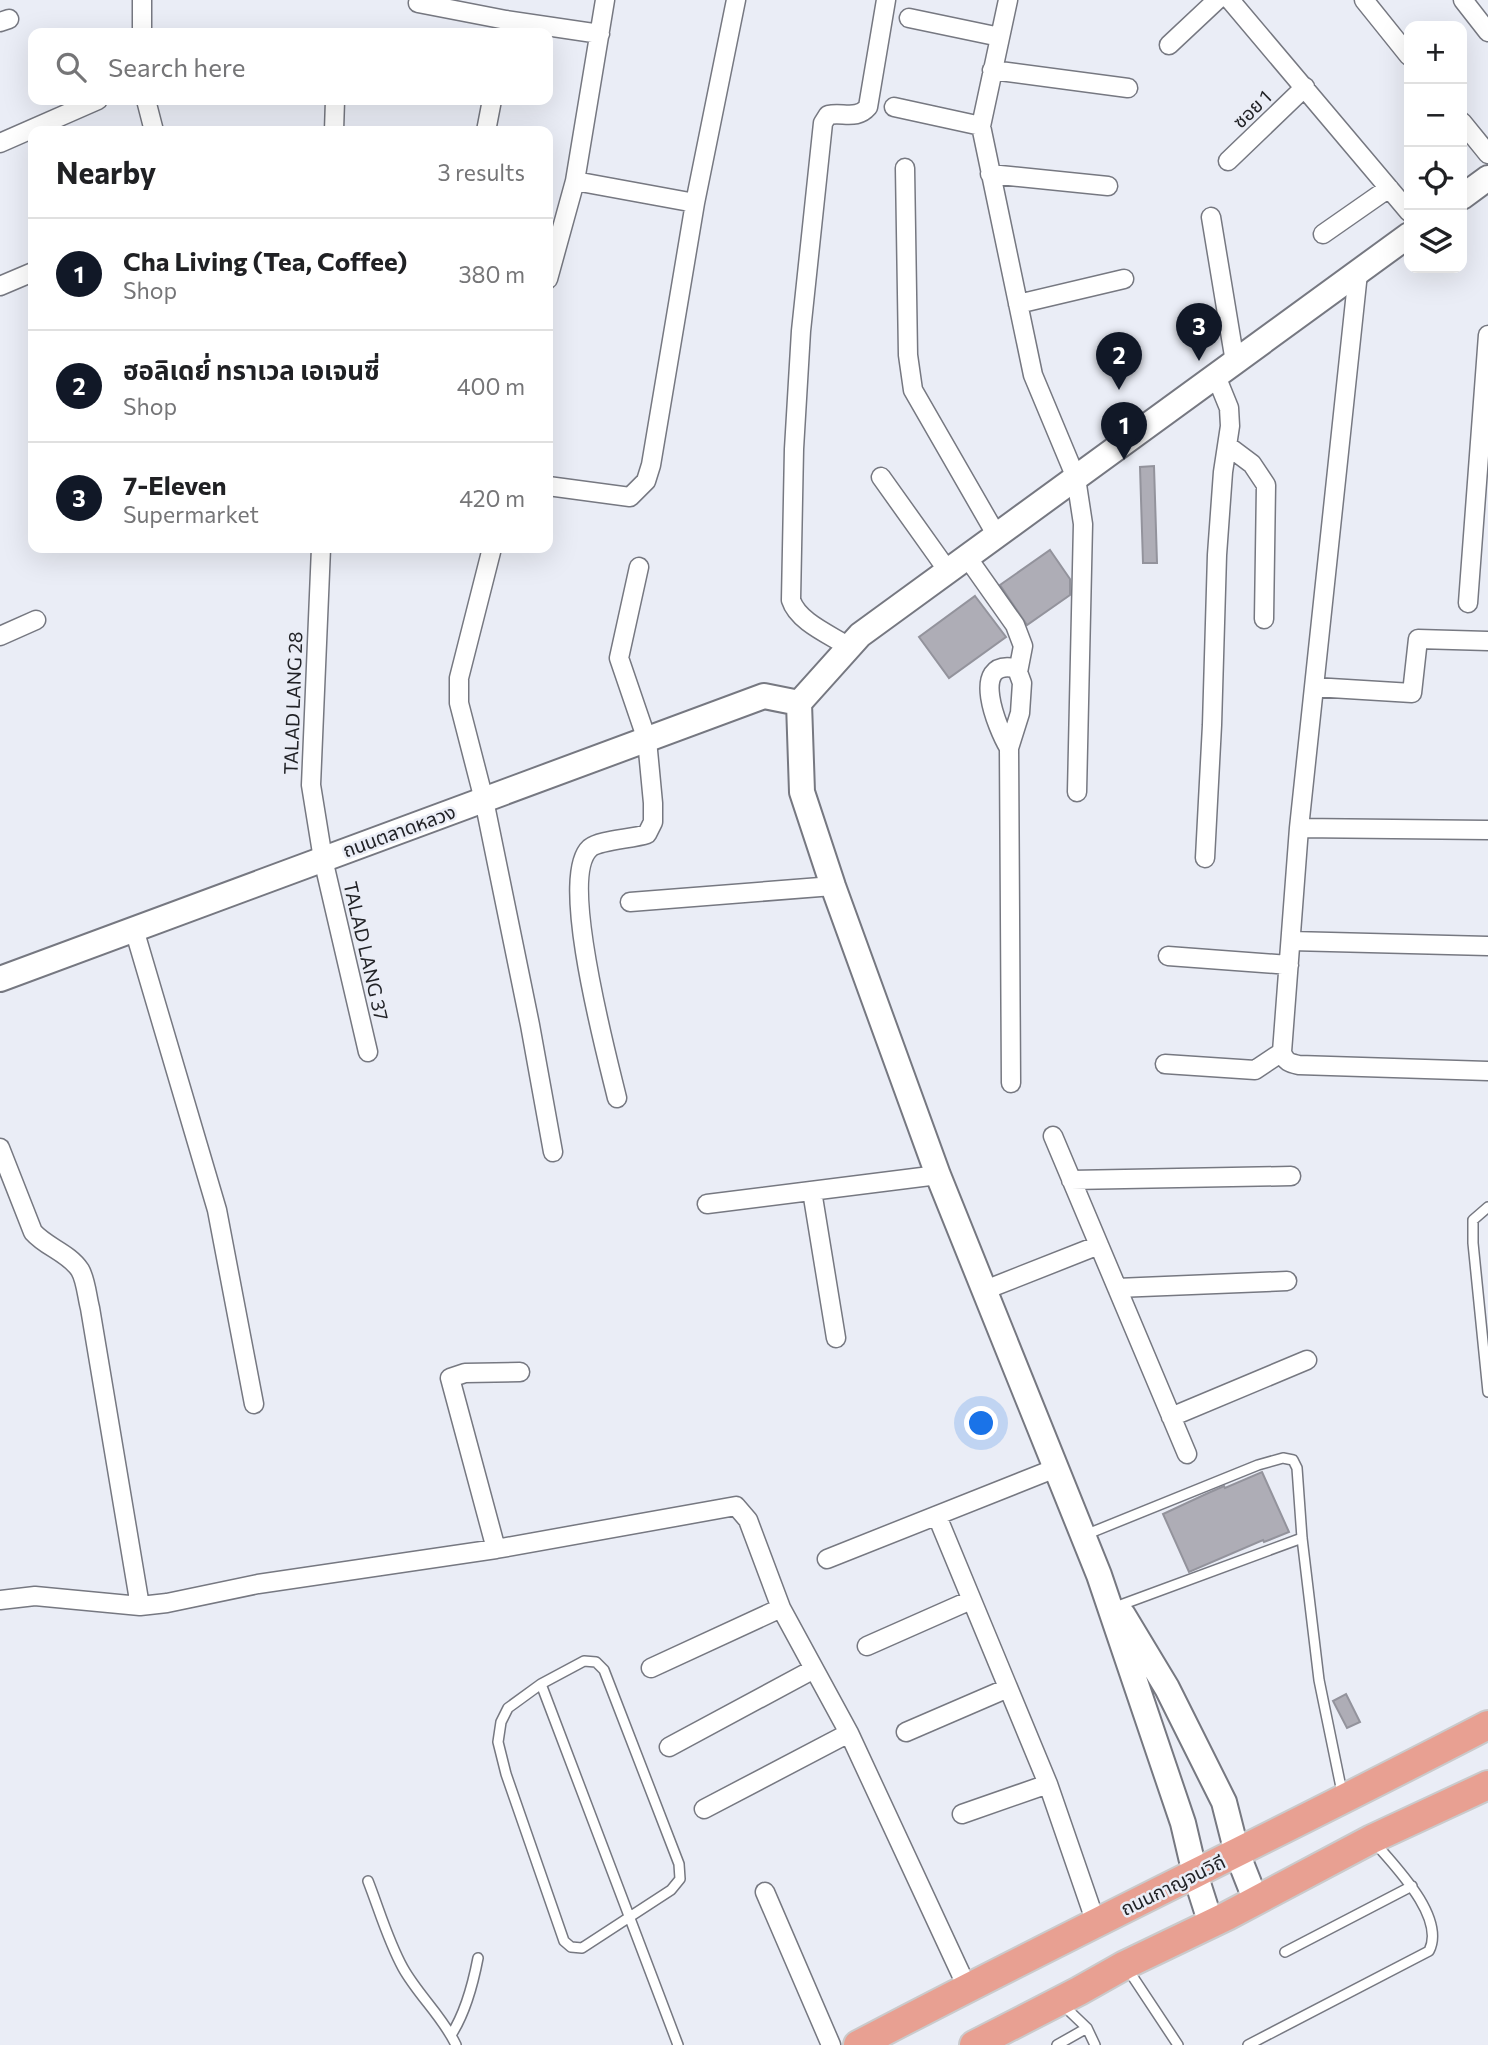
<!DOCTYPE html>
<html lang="en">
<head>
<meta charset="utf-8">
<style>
  :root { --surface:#fff; --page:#f2f2f2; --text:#202124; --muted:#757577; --line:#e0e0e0; --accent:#111827 }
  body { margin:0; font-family:Commissioner,"Noto Sans Thai",sans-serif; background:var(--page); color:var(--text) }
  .controls { position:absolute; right:21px; top:21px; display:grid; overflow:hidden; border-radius:14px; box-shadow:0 7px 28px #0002 }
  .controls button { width:63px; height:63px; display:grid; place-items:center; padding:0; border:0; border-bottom:2px solid var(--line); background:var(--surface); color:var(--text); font:35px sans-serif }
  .you { position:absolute; left:982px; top:1424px; width:24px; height:24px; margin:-18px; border:5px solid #fff; border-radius:50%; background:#1a73e8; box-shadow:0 0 0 10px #1a73e833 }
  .badge { display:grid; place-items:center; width:46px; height:46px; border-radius:50%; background:var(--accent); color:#fff; font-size:23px; font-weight:700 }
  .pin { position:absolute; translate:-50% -58px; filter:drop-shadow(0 2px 4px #0008) }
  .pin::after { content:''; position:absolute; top:37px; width:24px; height:21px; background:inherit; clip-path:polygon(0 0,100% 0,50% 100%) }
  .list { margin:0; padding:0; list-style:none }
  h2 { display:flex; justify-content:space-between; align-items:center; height:91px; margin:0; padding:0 28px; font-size:30px }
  h2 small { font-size:23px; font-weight:400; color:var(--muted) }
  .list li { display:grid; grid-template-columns:46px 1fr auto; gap:21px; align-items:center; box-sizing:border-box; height:112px; padding:0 28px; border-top:2px solid var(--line) }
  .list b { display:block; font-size:26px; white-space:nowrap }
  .list p { margin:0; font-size:23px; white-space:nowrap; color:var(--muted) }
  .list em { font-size:23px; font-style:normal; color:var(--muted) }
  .icon { flex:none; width:38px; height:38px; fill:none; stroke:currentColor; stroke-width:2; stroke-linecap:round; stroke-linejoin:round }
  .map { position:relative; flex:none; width:1488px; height:2045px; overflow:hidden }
  .search { position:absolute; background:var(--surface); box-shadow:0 7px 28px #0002; left:28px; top:28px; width:525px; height:77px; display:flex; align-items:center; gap:18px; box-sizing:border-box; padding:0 24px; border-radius:14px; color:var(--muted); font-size:26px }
  .panel { position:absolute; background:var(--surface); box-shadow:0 7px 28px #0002; left:28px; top:126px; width:525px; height:427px; border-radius:14px }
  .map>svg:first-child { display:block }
  .building { fill:#aeadb6; stroke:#93939c; stroke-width:2 }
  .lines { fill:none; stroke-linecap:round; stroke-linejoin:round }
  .lane-casing { stroke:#767881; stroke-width:12 }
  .street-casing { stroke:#767881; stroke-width:21 }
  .secondary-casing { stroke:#767881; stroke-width:28 }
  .primary-casing { stroke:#cacacb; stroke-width:32 }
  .lane { stroke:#fff; stroke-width:9 }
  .street { stroke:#fff; stroke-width:18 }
  .secondary { stroke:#fff; stroke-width:24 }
  .primary { stroke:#e8a092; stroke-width:28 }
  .labels { text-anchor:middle; stroke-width:5; stroke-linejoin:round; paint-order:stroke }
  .street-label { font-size:19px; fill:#212226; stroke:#eaedf6 }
</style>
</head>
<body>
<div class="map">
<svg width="1488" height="2045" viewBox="0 0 1488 2045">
  <rect width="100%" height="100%" fill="#eaedf6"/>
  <!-- building -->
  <path class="building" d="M 1154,466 L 1157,563 L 1143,563 L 1140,467 Z
    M 1050,550 L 1070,579 L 1070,595 L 1027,625 L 1000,585 Z
    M 975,596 L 1006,637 L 949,678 L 919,637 Z
    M 1262,1472 L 1289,1532 L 1264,1542 L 1263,1540 L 1189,1572 L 1163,1514 L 1206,1494 L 1224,1486 L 1225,1488 Z
    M 1346,1694 L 1360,1722 L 1347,1728 L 1333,1701 Z"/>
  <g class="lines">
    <!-- lane casing -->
    <g class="lane-casing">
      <path id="lane" d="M 1488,1207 L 1473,1220 L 1473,1243 L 1488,1392
        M 1085,1535 L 1258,1465 L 1283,1458 L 1293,1460 L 1297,1468 L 1302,1538 L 1319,1680 L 1343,1797
        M 1118,1606 L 1302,1538
        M 584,1661 L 596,1662 L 604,1670 L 679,1864 L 680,1879 L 671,1890 L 582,1948 L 571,1947 L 564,1941 L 506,1774 L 498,1742 L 501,1722 L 508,1708 L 541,1684 Z
        M 541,1684 L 678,2045
        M 368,1881 C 379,1909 388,1941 403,1968 C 418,1995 443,2017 456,2045
        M 1285,1952 L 1412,1886
        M 1127,1968 L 1178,2045
        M 1063,2005 L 1087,2028 L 1095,2045
        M 451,2035 C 466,2012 473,1984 478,1958
        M 1057,2045 L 1087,2028
        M 1248,2045 L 1429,1951 C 1446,1918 1396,1867 1375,1843"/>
    </g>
    <!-- street casing -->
    <g class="street-casing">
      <path id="street" d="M 1008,0 L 981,126 L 1033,375 L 1076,478 L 1083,524 L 1077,792
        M 1230,0 L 1409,212
        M 1364,0 L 1409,56
        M 1463,0 L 1488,32
        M 418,3 L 506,20 L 600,34
        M 909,18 L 1000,37
        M 0,22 L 9,19
        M 142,33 L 142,0
        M 1169,45 L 1217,0
        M 992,70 L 1128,88
        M 146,100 L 154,131
        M 894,107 L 981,126
        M 1462,122 L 1488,154
        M 334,131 L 335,100
        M 486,131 L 492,100
        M 0,143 L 98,100
        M 1228,161 L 1305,87
        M 905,168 L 908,355 L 913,390 L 997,536
        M 990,174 L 1108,186
        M 575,181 L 695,203
        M 1211,217 L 1235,362
        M 1323,234 L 1389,188
        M 1358,273 L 1299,828 L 1282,1052 C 1285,1062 1290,1063 1299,1065 L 1488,1071
        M 548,279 L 575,181 L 605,0
        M 0,286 L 33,272
        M 1018,304 L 1124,279
        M 1228,446 L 1252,464 L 1266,485 L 1264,619
        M 881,477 L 948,571
        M 548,486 L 630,497 L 646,481 L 651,465 L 695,203 L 736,0
        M 321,548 L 311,785 L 323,859 L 368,1052
        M 492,548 L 459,678 L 459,703 L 484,800 L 530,1025 L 553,1152
        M 967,557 L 1015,625 L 1023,646 L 1018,672 L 1022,683 L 1020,713 L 1009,748 L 1011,1083
        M 1468,603 L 1488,335
        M 0,636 L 36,620
        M 849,647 C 831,635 798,622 791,600 L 794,449 L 801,331 L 823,123 L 828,115 C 843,112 857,120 868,107 L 886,0
        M 1314,687 L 1412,693 L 1418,639 L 1488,641
        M 1009,748 C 997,728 969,659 1015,668 L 1018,672
        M 1299,828 L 1488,830
        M 1205,858 L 1212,725 L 1217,555 L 1223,472 L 1230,426 L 1229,408 L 1216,376
        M 630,902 L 833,886
        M 134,929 L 217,1210 L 254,1404
        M 1291,941 L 1488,946
        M 1168,956 L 1289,965
        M 1165,1064 L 1255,1070 L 1282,1052
        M 617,1098 C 607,1056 558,877 590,848 C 600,840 632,839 647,834 L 653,822 L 653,803 L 647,740 L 619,658 L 639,567
        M 1053,1136 L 1187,1454
        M 0,1148 L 33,1232 C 46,1247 69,1253 80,1270 C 86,1280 87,1297 90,1308 L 140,1606
        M 1071,1180 L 1291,1176
        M 812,1191 L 836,1338
        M 707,1204 L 938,1175
        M 1117,1288 L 1287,1281
        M 985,1290 L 1099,1245
        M 1171,1417 L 1307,1360
        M 937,1516 L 1048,1784 L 1096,1923
        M 496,1549 L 450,1378 L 465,1373 L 520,1372
        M 827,1559 L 1056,1468
        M 0,1600 L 35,1596 L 140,1606 L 167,1603 L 258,1584 L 496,1549 L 736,1506 L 748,1520 L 781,1608 L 849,1733 L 967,1987
        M 867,1646 L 971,1600
        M 651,1668 L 781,1608
        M 906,1732 L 1008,1688
        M 669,1747 L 814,1669
        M 704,1809 L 849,1733
        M 962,1814 L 1048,1784
        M 765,1892 L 831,2045"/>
    </g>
    <!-- secondary casing -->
    <g class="secondary-casing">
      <path id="secondary" d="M 1462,197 L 1488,178
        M 0,979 L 764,696 L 799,703
        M 1123,1615 L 1167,1688 L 1224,1802 L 1237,1853 L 1256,1901
        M 1211,1924 L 1195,1874 L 1183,1823 L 1099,1575 L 938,1175 L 833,886 L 802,792 L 799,703 L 860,635 L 1409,235"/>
    </g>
    <!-- primary casing -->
    <g class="primary-casing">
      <path id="primary" d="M 858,2045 C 1066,1935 1279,1834 1488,1725
        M 974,2045 L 1079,1991 L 1125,1965 L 1227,1916 L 1372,1839 L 1488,1785"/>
    </g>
    <!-- lane -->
    <use href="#lane" class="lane"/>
    <!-- street -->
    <use href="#street" class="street"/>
    <!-- secondary -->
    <use href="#secondary" class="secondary"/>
    <!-- primary -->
    <use href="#primary" class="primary"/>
  </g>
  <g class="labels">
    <!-- street labels -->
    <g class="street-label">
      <text transform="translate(1252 109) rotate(-44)" y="7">ซอย 1</text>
      <text transform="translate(293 703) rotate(-88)" y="7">TALAD LANG 28</text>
      <text transform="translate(399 831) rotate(-20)" y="7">ถนนตลาดหลวง</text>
      <text transform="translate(366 951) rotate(77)" y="7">TALAD LANG 37</text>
      <text transform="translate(1173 1885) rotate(-26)" y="7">ถนนกาญจนวิถี</text>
    </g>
  </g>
</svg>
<div class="controls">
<button>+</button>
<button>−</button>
<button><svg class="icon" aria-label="locate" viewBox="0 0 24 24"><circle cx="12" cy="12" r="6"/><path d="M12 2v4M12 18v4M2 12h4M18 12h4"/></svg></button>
<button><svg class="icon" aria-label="layers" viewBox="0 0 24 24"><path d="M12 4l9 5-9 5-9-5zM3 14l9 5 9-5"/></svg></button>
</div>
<div class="you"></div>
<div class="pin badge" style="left:1124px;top:460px">1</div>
<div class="pin badge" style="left:1119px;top:390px">2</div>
<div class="pin badge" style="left:1199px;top:361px">3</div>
<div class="search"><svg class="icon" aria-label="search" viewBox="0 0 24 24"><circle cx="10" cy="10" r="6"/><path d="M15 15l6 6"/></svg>Search here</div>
<section class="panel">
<h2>Nearby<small>3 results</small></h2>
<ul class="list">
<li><span class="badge">1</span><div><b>Cha Living (Tea, Coffee)</b><p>Shop</p></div><em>380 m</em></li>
<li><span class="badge">2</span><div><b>ฮอลิเดย์่ ทราเวล เอเจนซี่</b><p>Shop</p></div><em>400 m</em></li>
<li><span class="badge">3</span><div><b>7-Eleven</b><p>Supermarket</p></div><em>420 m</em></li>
</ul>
</section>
</div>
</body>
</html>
